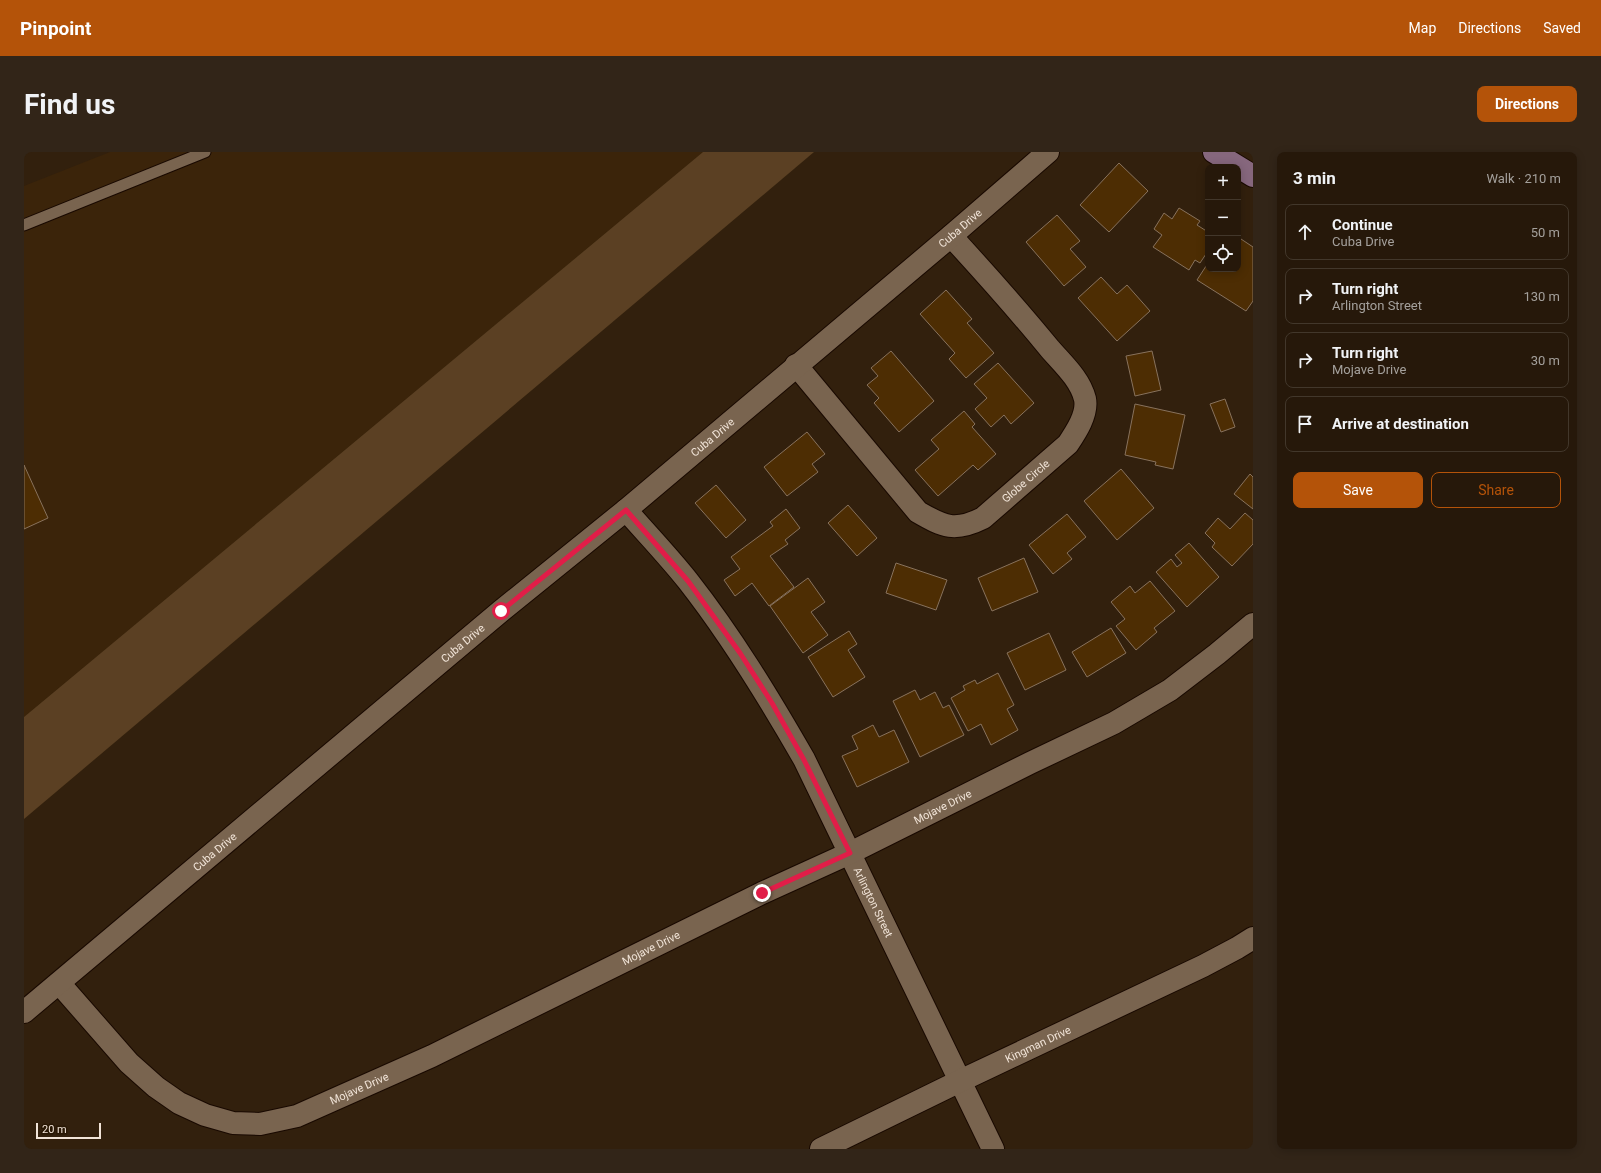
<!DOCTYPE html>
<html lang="en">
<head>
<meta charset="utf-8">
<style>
  :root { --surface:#26180a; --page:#322518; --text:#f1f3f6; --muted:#a4a09c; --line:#42372b; --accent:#b45309 }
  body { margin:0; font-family:Roboto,sans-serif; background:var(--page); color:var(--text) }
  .controls { position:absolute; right:12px; top:12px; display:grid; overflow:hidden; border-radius:8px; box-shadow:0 2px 10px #0003 }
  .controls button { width:36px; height:36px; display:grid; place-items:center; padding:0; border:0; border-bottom:1px solid var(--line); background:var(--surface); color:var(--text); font:20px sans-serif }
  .scale { position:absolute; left:12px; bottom:10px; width:65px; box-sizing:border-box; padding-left:4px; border:2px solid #f1e4d8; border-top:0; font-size:11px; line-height:14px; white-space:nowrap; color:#f1e4d8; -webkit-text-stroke:3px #281704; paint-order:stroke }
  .stop { position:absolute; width:12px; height:12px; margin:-9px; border:3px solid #e11d48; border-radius:50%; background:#fff }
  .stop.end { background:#e11d48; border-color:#fff; box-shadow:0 1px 4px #0008 }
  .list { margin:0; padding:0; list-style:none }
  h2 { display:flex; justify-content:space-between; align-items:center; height:52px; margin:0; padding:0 16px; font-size:17px }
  h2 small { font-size:13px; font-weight:400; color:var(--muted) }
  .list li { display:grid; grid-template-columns:26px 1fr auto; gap:12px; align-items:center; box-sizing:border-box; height:56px; margin:0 8px 8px; padding:0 8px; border:1px solid var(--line); border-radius:8px }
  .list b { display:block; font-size:15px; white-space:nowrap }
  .list p { margin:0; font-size:13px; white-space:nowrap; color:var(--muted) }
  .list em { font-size:13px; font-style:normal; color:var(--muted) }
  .actions { display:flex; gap:8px; padding:12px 16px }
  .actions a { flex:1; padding:9px 0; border:1px solid var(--accent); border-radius:8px; text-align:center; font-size:14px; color:var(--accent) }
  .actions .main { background:var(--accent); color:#fff }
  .icon { flex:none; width:22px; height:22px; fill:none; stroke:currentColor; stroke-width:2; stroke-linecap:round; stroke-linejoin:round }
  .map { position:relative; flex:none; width:1229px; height:997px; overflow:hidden; border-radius:8px }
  header { display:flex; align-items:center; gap:24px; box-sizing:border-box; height:56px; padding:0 20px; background:var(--accent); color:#fff }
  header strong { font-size:19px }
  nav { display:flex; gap:22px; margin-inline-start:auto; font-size:14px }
  .intro { display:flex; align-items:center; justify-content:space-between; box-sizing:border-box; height:96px; padding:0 24px }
  h1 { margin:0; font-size:28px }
  .button { padding:10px 18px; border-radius:8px; background:var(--accent); color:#fff; font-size:14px; font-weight:700 }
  main { display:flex; gap:24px; padding:0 24px }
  aside { flex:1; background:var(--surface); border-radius:8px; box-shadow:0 2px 10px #0003 }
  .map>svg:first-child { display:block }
  .built { fill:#3b240a }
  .green { fill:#5b4023 }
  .building { fill:#4d2d03; stroke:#88725d }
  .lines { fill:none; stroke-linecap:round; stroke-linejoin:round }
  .service-casing { stroke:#190900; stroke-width:13 }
  .minor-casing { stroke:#190900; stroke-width:24 }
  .tertiary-casing { stroke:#190900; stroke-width:24 }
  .secondary-casing { stroke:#190900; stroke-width:24 }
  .service { stroke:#79644f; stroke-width:11 }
  .minor { stroke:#79644f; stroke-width:22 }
  .tertiary { stroke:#79644f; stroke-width:22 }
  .secondary { stroke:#86677d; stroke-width:22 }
  .route { stroke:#e11d48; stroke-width:5 }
  .labels { text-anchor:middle; stroke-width:4; stroke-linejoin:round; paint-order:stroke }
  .street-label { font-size:11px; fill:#f1e4d8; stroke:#281704 }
</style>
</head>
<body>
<header>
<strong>Pinpoint</strong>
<nav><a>Map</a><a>Directions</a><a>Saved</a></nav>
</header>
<div class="intro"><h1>Find us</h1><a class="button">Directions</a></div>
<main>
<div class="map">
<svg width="1229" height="997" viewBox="0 0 1229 997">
  <rect width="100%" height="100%" fill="#32200d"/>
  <!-- built -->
  <path class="built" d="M 86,0 L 679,0 L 0,565 L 0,34 Z"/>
  <!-- green -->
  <path class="green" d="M 679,0 L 790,0 L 0,667 L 0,565 Z"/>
  <!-- building -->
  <path class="building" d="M 1095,11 L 1124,39 L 1085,80 L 1056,53 Z
    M 1155,56 L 1176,69 L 1173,73 L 1184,80 L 1184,99 L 1176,111 L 1171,108 L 1165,118 L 1129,95 L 1138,83 L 1130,77 L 1140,61 L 1148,67 Z
    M 1033,63 L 1056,89 L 1046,97 L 1062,115 L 1040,134 L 1002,90 Z
    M 1214,85 L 1229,95 L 1229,149 L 1222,159 L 1173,128 L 1184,111 L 1184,117 L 1214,117 Z
    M 1077,125 L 1093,142 L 1103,133 L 1126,159 L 1093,189 L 1054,146 Z
    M 922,138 L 948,167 L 943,171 L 970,201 L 942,226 L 925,207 L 931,201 L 896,162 Z
    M 867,199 L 910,249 L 875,280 L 850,251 L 855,246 L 843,233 L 854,224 L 847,216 Z
    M 1128,199 L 1137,238 L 1111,244 L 1102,204 Z
    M 974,211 L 1010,251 L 987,272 L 980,263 L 967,275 L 951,257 L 963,246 L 950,232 Z
    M 1201,247 L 1211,275 L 1197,280 L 1186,252 Z
    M 1111,252 L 1161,263 L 1149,317 L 1131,313 L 1132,310 L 1101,303 Z
    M 940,259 L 951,272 L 948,275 L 972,302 L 954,318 L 949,313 L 914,344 L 891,318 L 915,297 L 907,288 Z
    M 783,280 L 801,302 L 788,312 L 794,320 L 763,344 L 740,315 Z
    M 0,313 L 24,366 L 0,377 Z
    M 1097,317 L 1130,356 L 1093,388 L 1060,349 Z
    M 1226,322 L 1229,325 L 1229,357 L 1210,342 Z
    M 692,333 L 722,368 L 702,386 L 671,351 Z
    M 824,353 L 853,386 L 833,404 L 804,371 Z
    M 762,357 L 776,376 L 761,388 L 764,392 L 746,404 L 770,435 L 745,454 L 728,431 L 711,444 L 700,428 L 716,417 L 707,405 L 749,374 L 746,370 Z
    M 1221,361 L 1229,368 L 1229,392 L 1208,414 L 1188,395 L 1191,391 L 1181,381 L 1194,366 L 1206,377 Z
    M 1043,362 L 1062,385 L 1043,401 L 1048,407 L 1029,422 L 1005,393 Z
    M 1165,391 L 1195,425 L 1163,455 L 1132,420 L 1147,407 L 1153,415 L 1158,411 L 1151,403 Z
    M 1000,406 L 1014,440 L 968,459 L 954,426 Z
    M 872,411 L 923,428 L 912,458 L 862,441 Z
    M 784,426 L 801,450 L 787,460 L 804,483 L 779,501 L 746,454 Z
    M 1126,429 L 1151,459 L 1130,476 L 1133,480 L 1112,498 L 1092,474 L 1101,467 L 1087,450 L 1106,434 L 1111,441 Z
    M 1087,476 L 1102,501 L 1063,525 L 1048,500 Z
    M 825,479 L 833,492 L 824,498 L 841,525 L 809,545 L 784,505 Z
    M 1025,481 L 1042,518 L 1001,538 L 983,501 Z
    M 974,521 L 990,553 L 983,557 L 994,578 L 967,593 L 957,572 L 944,579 L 927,546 L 941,538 L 939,534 L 951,528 L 953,532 Z
    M 891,538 L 896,548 L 911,540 L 919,556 L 925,553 L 940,583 L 896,605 L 869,549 Z
    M 849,573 L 855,585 L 870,578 L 885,610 L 833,635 L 818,604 L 834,597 L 828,584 Z"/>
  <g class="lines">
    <!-- service casing -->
    <g class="service-casing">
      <path id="service" d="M 0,73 L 181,0"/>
    </g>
    <!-- minor casing -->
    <g class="minor-casing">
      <g id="minor">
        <path id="s1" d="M 772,213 L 894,360 C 920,375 931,380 959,366 L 1044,292 C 1052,280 1064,262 1061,247 C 1056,227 1039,212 1026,197 C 994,158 961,121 927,84"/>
        <path id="s2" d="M 602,358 C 623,382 645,405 664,429 C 708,485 745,546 780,607 L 969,997"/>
        <path id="s3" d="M 35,831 L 105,911 L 132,935 L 155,951 L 181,963 L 209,971 L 236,972 L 273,964 L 408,904 L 738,741 L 826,701 L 1006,611 L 1090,571 L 1146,538 L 1193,502 L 1229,472"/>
        <path id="s4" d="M 797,997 L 936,929 L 1179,814 L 1213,796 L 1229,786"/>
      </g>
    </g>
    <!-- tertiary casing -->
    <g class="tertiary-casing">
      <g id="tertiary">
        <path id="s5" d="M 0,860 L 477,459 L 602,358 L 927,84 L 1024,0"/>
      </g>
    </g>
    <!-- secondary casing -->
    <g class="secondary-casing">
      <path id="secondary" d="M 1190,0 L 1229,24"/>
    </g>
    <!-- service -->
    <use href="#service" class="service"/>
    <!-- minor -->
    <use href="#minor" class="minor"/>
    <!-- tertiary -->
    <use href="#tertiary" class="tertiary"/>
    <!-- secondary -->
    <use href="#secondary" class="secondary"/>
  </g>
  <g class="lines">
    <!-- route -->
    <path class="route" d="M 477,459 L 602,358 L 664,429 L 716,501 L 748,551 L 780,608 L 826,701 L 738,741"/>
  </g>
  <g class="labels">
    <!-- street labels -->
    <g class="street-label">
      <text dy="4" stroke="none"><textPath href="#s5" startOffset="1221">Cuba Drive</textPath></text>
      <text dy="4" stroke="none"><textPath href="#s5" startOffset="897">Cuba Drive</textPath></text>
      <text dy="4" stroke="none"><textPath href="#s1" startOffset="317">Globe Circle</textPath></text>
      <text dy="4" stroke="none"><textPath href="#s5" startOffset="573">Cuba Drive</textPath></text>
      <text dy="4" stroke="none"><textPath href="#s3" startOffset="1009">Mojave Drive</textPath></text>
      <text dy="4" stroke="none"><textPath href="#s5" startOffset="249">Cuba Drive</textPath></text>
      <text dy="4" stroke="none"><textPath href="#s2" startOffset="466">Arlington Street</textPath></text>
      <text dy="4" stroke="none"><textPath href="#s3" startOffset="685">Mojave Drive</textPath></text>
      <text dy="4" stroke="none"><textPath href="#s4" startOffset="241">Kingman Drive</textPath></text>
      <text dy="4" stroke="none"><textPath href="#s3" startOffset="361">Mojave Drive</textPath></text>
    </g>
  </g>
</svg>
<div class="controls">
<button>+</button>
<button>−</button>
<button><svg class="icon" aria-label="locate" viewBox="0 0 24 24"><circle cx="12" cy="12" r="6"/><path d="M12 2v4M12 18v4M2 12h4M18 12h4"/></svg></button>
</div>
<div class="scale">20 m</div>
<div class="stop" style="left:477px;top:459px"></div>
<div class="stop end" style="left:738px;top:741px"></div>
</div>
<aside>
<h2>3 min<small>Walk · 210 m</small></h2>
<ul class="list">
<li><svg class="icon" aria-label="ahead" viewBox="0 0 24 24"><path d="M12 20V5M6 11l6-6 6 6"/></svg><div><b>Continue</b><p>Cuba Drive</p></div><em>50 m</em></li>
<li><svg class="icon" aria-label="right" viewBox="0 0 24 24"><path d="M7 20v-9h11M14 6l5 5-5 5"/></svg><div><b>Turn right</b><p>Arlington Street</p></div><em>130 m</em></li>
<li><svg class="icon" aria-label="right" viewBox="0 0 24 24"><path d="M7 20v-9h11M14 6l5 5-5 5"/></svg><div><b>Turn right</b><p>Mojave Drive</p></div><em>30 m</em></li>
<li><svg class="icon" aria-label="arrive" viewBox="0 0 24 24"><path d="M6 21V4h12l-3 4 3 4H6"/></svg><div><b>Arrive at destination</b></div></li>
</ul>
<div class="actions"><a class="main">Save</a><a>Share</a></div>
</aside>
</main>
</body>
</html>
